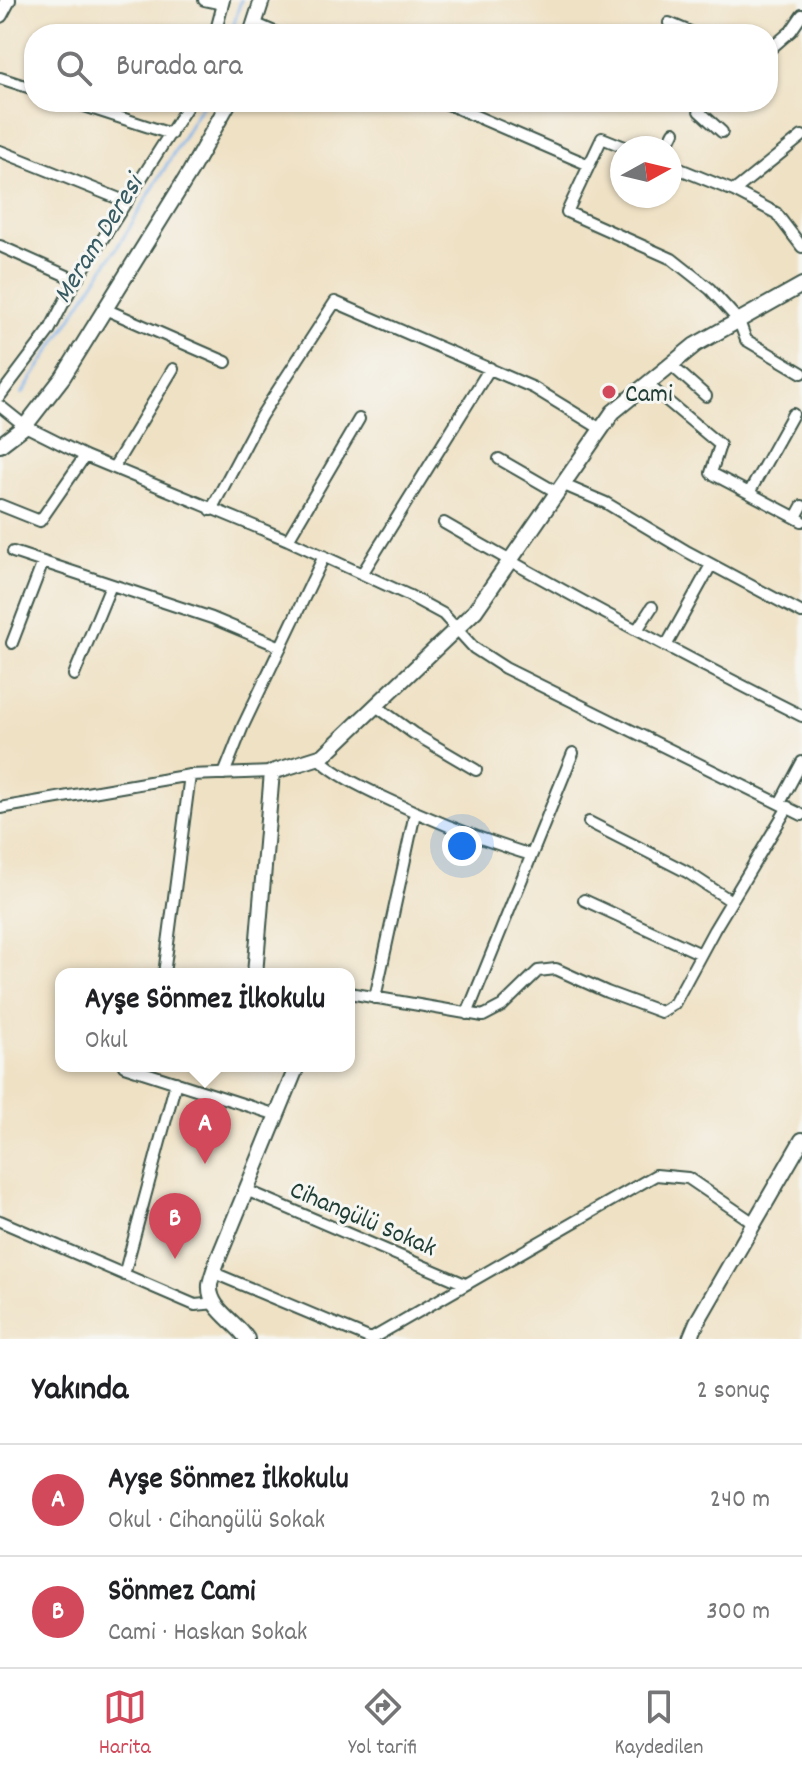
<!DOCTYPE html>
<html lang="tr">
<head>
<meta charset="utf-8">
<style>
  :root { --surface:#fff; --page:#f6f6f6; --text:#202124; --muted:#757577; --line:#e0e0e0; --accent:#d1495b }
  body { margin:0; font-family:Dekko,sans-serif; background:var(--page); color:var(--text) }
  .compass { position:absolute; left:610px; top:136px; width:72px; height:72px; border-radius:50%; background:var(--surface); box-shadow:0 2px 6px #0004; rotate:82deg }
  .you { position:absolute; left:462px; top:846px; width:28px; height:28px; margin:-20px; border:6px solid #fff; border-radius:50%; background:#1a73e8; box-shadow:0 0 0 12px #1a73e833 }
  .badge { display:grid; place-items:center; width:52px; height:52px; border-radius:50%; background:var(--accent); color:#fff; font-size:26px; font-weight:700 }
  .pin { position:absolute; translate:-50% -66px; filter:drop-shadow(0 2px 4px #0008) }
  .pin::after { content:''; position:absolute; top:42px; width:28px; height:24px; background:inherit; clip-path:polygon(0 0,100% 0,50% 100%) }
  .popup { position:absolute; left:55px; top:968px; width:300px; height:104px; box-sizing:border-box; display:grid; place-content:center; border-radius:16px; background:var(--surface); filter:drop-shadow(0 2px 6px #0005); font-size:26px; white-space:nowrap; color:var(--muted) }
  .popup b { font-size:30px; color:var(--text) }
  .popup::after { content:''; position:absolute; left:50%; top:100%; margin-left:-16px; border:16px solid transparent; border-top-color:var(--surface) }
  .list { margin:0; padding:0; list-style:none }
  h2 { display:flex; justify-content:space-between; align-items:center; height:104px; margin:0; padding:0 32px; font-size:34px }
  h2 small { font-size:26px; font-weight:400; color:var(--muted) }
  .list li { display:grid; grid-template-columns:52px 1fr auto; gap:24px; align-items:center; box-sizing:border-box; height:112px; padding:0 32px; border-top:2px solid var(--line) }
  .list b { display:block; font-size:30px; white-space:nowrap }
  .list p { margin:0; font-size:26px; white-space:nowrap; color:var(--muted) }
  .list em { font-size:26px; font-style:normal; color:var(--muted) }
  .icon { flex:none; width:44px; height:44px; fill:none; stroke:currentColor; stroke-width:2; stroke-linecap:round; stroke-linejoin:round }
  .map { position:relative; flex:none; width:802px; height:1339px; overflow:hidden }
  .search { position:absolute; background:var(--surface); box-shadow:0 2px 6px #0004; left:24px; right:24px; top:24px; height:88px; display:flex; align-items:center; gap:20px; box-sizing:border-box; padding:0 28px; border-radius:32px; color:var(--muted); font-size:30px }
  .sheet { height:328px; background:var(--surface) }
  nav { display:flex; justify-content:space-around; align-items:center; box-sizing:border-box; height:112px; border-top:2px solid var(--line); background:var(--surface); font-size:22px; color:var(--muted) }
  nav a { display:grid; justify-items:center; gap:4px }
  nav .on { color:var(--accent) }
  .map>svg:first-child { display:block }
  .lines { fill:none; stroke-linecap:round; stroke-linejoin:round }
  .stream { stroke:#7bb1ea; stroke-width:3 }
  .street-casing { stroke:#3e564a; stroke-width:14 }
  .secondary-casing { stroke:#3e564a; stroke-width:18 }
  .street { stroke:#fff; stroke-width:10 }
  .secondary { stroke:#fff; stroke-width:14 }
  .poi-dot { fill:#d1495b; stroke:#f6f6f2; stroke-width:3 }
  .labels { text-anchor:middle; stroke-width:6; stroke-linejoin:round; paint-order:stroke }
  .poi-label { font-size:26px; fill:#1f3d34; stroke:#f6f6f2; text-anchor:start }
  .street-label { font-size:26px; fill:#1f3d34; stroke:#f6f6f2 }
  .water-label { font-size:28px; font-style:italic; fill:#365a62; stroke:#f6f6f2 }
</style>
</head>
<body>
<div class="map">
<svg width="802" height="1339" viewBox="0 0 802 1339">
  <rect width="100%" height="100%" fill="#f6f6f2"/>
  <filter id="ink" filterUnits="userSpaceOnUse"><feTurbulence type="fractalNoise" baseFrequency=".0125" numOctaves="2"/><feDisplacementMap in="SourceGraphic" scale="16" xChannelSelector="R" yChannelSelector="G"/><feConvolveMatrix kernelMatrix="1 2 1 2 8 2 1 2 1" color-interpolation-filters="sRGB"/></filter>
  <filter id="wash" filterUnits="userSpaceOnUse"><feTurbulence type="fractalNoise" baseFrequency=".006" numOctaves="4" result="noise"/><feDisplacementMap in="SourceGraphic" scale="32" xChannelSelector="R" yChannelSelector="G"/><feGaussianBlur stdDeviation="1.8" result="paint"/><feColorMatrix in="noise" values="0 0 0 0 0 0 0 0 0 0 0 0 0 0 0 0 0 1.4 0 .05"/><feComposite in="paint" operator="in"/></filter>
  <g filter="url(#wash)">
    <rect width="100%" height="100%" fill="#efe1c4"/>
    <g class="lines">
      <!-- stream -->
      <path class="stream" d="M 231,34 L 241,0
        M 22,394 L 125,235 L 204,102"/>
    </g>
  </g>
  <g filter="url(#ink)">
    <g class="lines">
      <!-- street casing -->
      <g class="street-casing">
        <path id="street" d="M 204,0 L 223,4
          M 254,23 L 279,34
          M 669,23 L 695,34
          M 215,34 L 224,0
          M 768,51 L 791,31 L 802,15
          M 0,78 L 34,89
          M 72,102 L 171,134
          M 443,102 L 589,165
          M 709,102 L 699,111 L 722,132
          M 627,148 L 602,138 L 567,212 L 672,259 L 710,289 L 739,321 L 746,340 L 802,373
          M 666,148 L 674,132
          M 0,151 L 127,202
          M 670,165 L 734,191 L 776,213 L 802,247
          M 734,191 L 802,136
          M 0,246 L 76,280
          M 105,309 L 226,362
          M 671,365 L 706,396
          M 647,384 L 720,445 L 711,473 L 802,521
          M 0,396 L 49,331 L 72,287 L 190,102
          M 0,406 L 25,426 L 85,456 L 288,540 L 408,595 L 443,614 L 474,648 L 505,668 L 802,815
          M 499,459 L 558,493
          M 114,467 L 173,369
          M 564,485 L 606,503 L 688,552 L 802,613
          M 749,493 L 793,414
          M 0,505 L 40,521 L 85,456
          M 211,510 L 261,416 L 335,302 L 534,388 L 601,429
          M 796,517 L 802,506
          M 444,523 C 561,591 681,655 802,716
          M 288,540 L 359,419
          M 13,552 L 212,618 L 281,647
          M 362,574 L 490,368
          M 637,630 L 652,607
          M 12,643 L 43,562
          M 666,646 L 711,565
          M 74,675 L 111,585
          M 376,706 L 413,733 L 476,770
          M 318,758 C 337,775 358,785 381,796 C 430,820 479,839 531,855
          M 224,774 L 243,726 L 324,556
          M 780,803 L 802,762
          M 0,808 L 190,775 L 272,772
          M 589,822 L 687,872 L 731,901
          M 584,900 L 701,954
          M 164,974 L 190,775
          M 349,993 L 483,1016 L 502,1006 L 538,971 L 556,969 L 607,992 L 661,1012 L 674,1004 L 714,930 L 788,807
          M 375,998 L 415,813
          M 467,1014 L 573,753
          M 124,1066 L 277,1115
          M 246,1190 L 465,1284
          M 0,1221 L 195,1305 L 216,1303
          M 214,1273 L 371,1339 L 656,1175 L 688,1178 L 754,1223
          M 124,1275 L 176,1082"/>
      </g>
      <!-- secondary casing -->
      <g class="secondary-casing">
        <path id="secondary" d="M 0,15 L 8,0
          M 251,34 L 262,0
          M 0,445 L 25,426 L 63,377 L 190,172 L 229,102
          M 255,974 L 272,772 L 323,756 L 475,611 L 613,412 L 695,345 L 802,285
          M 247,1339 C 236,1321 208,1309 210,1285 C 211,1277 215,1268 218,1259 L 297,1066
          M 690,1339 L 697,1322 L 802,1140"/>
      </g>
      <!-- street -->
      <use href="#street" class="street"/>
      <!-- secondary -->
      <use href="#secondary" class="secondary"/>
    </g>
  </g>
  <!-- markers -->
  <circle class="poi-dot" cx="609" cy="392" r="8"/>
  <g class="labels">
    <!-- poi labels -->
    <g class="poi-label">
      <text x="625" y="401">Cami</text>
    </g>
    <!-- street labels -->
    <g class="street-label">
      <text transform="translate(364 1217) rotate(23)" y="9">Cihangülü Sokak</text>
    </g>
    <!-- water labels -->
    <g class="water-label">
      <text transform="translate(96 238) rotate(-58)" y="10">Meram Deresi</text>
    </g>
  </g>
</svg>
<svg class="compass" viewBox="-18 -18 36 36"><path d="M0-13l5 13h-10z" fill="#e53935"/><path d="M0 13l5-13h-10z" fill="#757577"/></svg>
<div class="you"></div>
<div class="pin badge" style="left:205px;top:1164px">A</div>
<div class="popup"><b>Ayşe Sönmez İlkokulu</b>Okul</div>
<div class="pin badge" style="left:175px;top:1259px">B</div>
<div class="search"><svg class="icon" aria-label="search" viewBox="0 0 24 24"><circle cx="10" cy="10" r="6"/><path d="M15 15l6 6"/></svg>Burada ara</div>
</div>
<section class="sheet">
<h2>Yakında<small>2 sonuç</small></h2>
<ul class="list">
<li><span class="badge">A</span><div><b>Ayşe Sönmez İlkokulu</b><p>Okul · Cihangülü Sokak</p></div><em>240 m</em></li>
<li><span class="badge">B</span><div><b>Sönmez Cami</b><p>Cami · Haskan Sokak</p></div><em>300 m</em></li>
</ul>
</section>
<nav>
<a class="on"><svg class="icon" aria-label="map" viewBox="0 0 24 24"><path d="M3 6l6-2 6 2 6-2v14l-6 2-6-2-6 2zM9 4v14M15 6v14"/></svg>Harita</a>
<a><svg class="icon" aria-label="directions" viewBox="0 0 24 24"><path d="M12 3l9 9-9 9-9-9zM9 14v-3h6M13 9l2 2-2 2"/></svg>Yol tarifi</a>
<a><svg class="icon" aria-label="saved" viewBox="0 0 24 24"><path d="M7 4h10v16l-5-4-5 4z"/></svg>Kaydedilen</a>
</nav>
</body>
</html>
